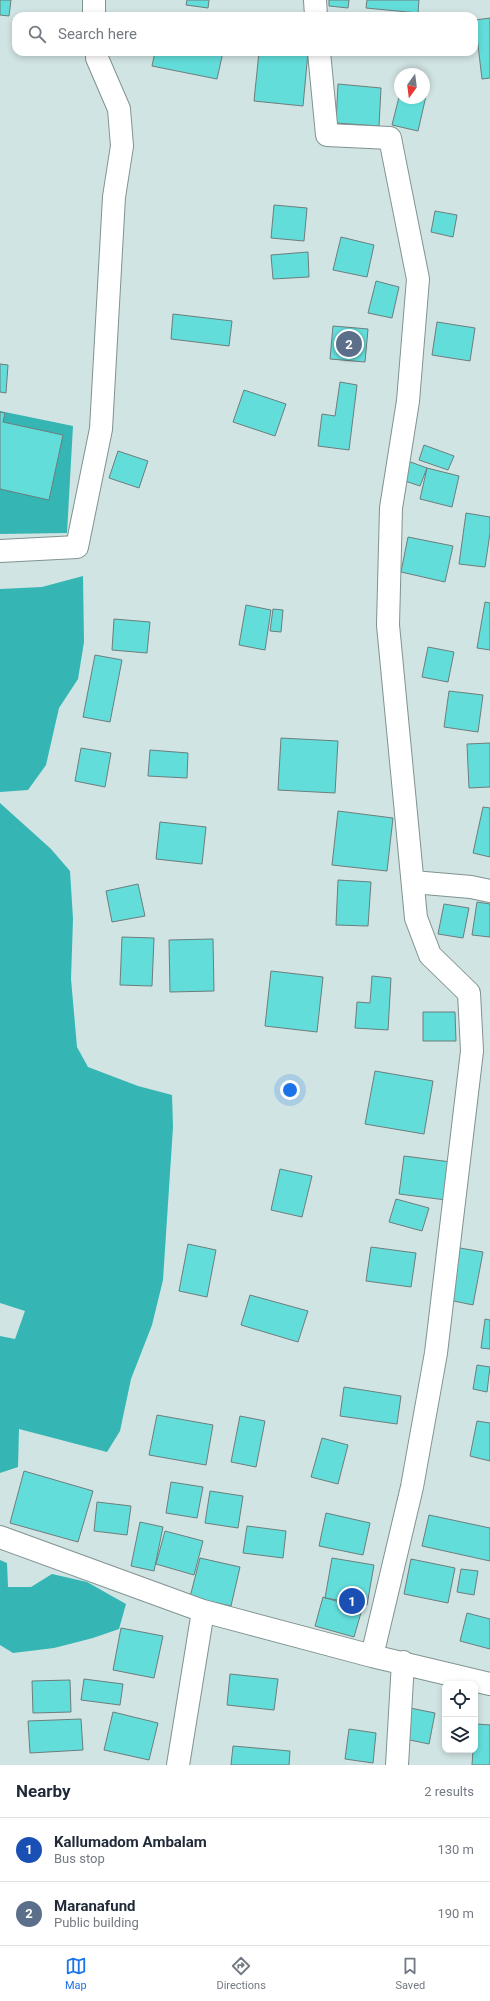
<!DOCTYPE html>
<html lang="en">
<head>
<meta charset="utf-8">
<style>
  :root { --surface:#fff; --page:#f2f2f3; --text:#1f2937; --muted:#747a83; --line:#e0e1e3; --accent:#1a73e8 }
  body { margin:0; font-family:Roboto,sans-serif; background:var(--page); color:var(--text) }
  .controls { position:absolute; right:12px; bottom:12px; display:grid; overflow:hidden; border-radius:8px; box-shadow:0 2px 6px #0003 }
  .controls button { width:36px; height:36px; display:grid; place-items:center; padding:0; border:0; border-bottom:1px solid var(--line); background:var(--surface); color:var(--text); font:20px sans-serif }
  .compass { position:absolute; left:394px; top:68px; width:36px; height:36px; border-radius:50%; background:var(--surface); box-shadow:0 2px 6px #0003; rotate:194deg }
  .you { position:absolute; left:290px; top:1090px; width:14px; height:14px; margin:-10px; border:3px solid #fff; border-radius:50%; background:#1a73e8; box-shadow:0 0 0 6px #1a73e833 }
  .badge { display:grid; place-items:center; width:26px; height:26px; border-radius:50%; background:var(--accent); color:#fff; font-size:13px; font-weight:700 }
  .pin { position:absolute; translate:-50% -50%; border:2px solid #fff; box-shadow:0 1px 4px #0006 }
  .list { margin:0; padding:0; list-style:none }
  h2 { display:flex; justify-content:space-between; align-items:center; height:52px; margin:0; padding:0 16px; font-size:17px }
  h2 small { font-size:13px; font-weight:400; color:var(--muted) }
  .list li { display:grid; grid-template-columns:26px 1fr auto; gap:12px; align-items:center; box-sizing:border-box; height:64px; padding:0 16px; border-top:1px solid var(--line) }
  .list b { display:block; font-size:15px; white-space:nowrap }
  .list p { margin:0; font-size:13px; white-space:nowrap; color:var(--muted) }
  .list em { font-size:13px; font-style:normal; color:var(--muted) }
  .icon { flex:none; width:22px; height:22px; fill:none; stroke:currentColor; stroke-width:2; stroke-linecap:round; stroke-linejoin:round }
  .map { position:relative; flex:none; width:490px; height:1765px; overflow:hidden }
  .search { position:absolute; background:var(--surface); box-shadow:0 2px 6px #0003; left:12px; right:12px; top:12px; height:44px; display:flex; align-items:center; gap:10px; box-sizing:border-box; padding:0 14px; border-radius:12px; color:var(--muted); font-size:15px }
  .sheet { height:180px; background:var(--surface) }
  nav { display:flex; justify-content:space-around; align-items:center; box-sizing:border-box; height:56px; border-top:1px solid var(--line); background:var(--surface); font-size:11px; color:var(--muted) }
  nav a { display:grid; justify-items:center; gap:2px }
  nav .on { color:var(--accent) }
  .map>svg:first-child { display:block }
  .water { fill:#35b6b4 }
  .building { fill:#63ddda; stroke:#6c7e7d }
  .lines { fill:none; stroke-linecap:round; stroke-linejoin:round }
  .minor-casing { stroke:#809291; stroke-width:24 }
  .minor { stroke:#fff; stroke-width:22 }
</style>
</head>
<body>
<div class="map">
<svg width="490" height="1765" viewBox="0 0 490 1765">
  <rect width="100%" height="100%" fill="#d0e4e3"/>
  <!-- water -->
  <path class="water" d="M 0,411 L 73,426 L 67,533 L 0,534 Z
    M 83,576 L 84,642 L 78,679 L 59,708 L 46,765 L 28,790 L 0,792 L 0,589 L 42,587 Z
    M 0,803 L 51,849 L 70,871 L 73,919 L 71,979 L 77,1047 L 88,1067 L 138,1086 L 172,1095 L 173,1127 L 163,1280 L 152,1325 L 131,1379 L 120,1431 L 107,1452 L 19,1429 L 18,1467 L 0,1473 L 0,1336 L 15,1339 L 25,1311 L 0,1303 Z
    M 0,1560 L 7,1563 L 8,1587 L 31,1587 L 52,1574 L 87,1582 L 126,1604 L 119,1629 L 93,1638 L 54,1648 L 13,1653 L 0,1645 Z"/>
  <!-- building -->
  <path class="building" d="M 0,0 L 11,0 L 9,16 L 0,15 Z
    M 187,0 L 209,0 L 208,8 L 186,5 Z
    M 329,0 L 349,0 L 348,8 L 329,6 Z
    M 367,0 L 419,0 L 418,13 L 366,8 Z
    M 490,18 L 490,78 L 482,79 L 475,20 Z
    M 155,52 L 223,52 L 217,79 L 152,66 Z
    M 259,52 L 308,52 L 303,106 L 254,101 Z
    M 338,84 L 381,88 L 379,126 L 336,123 Z
    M 400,93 L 400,98 L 424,98 L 424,95 L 426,96 L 418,131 L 392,125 Z
    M 274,205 L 307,208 L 304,241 L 271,238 Z
    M 435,211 L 457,215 L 453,237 L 431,232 Z
    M 341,237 L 374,245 L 367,277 L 333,270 Z
    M 308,252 L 309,277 L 273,279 L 271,255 Z
    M 376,281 L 399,287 L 392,318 L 368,313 Z
    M 173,314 L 232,321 L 229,346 L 171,339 Z
    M 437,322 L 475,328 L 470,361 L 432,355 Z
    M 333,326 L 368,329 L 365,362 L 330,359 Z
    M 0,364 L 8,365 L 6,393 L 0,392 Z
    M 340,382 L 357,385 L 349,450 L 318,446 L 322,414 L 335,416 Z
    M 244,390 L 286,404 L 275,436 L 233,422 Z
    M 0,412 L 5,413 L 3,422 L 63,435 L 49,500 L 0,489 Z
    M 424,445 L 454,456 L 448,470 L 419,460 Z
    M 118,451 L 148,461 L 139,488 L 109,478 Z
    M 405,460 L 427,468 L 420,486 L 399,479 Z
    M 427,468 L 459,476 L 452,507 L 420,499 Z
    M 466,513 L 490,517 L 490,533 L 485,567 L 459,564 Z
    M 408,537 L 453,546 L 445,582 L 401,572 Z
    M 485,602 L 490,603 L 490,650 L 477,648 Z
    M 246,605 L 271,610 L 265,650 L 239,645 Z
    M 273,609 L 283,610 L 281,632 L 270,631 Z
    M 114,619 L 150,622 L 147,653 L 112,650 Z
    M 428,647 L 454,652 L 448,682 L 422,677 Z
    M 95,655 L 122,660 L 110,722 L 83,717 Z
    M 449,691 L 483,695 L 478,732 L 444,727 Z
    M 281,738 L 338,741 L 335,793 L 278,790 Z
    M 490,743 L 490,787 L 469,788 L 467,744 Z
    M 81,748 L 111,753 L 105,787 L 75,781 Z
    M 150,750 L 188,753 L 187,778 L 148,776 Z
    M 483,807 L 490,808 L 490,857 L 473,853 Z
    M 338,811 L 393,818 L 387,871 L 332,865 Z
    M 160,822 L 206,827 L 202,864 L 156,859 Z
    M 338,880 L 371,882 L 368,926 L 336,925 Z
    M 138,884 L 145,916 L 112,922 L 106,891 Z
    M 477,902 L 490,904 L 490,937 L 472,935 Z
    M 444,904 L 469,908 L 463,938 L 438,934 Z
    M 122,937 L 154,938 L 152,986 L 120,985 Z
    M 213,939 L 214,991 L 170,992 L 169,940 Z
    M 271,971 L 323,977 L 317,1032 L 265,1026 Z
    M 372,976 L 391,978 L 388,1030 L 355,1028 L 357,1002 L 370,1003 Z
    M 423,1012 L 455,1012 L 456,1041 L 423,1041 Z
    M 375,1071 L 433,1081 L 424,1134 L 365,1124 Z
    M 404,1156 L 451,1162 L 446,1200 L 399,1194 Z
    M 280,1169 L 312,1176 L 302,1217 L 271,1210 Z
    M 396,1199 L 429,1208 L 422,1231 L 389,1222 Z
    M 188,1244 L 216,1250 L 207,1297 L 179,1291 Z
    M 371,1247 L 416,1253 L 411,1287 L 366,1281 Z
    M 460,1248 L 483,1252 L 473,1305 L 449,1300 Z
    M 250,1295 L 308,1311 L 298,1342 L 241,1325 Z
    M 485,1319 L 490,1320 L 490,1349 L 481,1348 Z
    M 477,1365 L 490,1367 L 487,1392 L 473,1389 Z
    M 344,1387 L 401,1396 L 397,1424 L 340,1416 Z
    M 157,1415 L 213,1425 L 206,1465 L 149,1455 Z
    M 240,1416 L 265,1421 L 256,1467 L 231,1462 Z
    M 477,1421 L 490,1423 L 490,1461 L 470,1456 Z
    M 322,1438 L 348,1445 L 338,1484 L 311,1477 Z
    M 24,1471 L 93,1491 L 78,1542 L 10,1523 Z
    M 171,1482 L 203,1487 L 197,1518 L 166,1513 Z
    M 210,1491 L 243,1496 L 238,1528 L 205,1523 Z
    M 97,1502 L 131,1506 L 127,1535 L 94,1531 Z
    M 326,1513 L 370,1523 L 363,1555 L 319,1546 Z
    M 429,1515 L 490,1528 L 490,1561 L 422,1546 Z
    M 140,1522 L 163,1527 L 154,1571 L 131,1566 Z
    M 247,1526 L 286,1531 L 283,1558 L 243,1553 Z
    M 165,1531 L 203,1541 L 194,1575 L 156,1564 Z
    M 200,1558 L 240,1567 L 231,1606 L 190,1597 Z
    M 332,1558 L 374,1565 L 367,1605 L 325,1598 Z
    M 411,1559 L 455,1568 L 448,1603 L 404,1594 Z
    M 461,1569 L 478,1571 L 474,1595 L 457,1592 Z
    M 323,1597 L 362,1609 L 354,1637 L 315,1626 Z
    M 467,1613 L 490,1619 L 490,1649 L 460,1641 Z
    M 121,1628 L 163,1636 L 154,1678 L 113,1670 Z
    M 230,1674 L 278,1679 L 274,1710 L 227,1705 Z
    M 84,1679 L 123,1684 L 120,1705 L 81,1700 Z
    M 70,1680 L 71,1712 L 33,1713 L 32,1681 Z
    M 410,1708 L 435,1713 L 429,1744 L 405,1739 Z
    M 113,1712 L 158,1723 L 149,1760 L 104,1750 Z
    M 81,1719 L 83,1750 L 30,1753 L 28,1721 Z
    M 477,1724 L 490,1725 L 490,1765 L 472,1765 L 473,1750 L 475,1750 Z
    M 349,1729 L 376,1733 L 373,1763 L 345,1759 Z
    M 233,1746 L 290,1751 L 289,1765 L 231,1765 Z"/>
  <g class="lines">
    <!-- minor casing -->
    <g class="minor-casing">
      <path id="minor" d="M 315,0 L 316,16
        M 94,16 L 94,0
        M 319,52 L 327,135 L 390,138 L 418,279 L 408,401 L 391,508 L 388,625 L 416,918 L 430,955 L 469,993 L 472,1051 L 436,1353 L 412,1487 L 372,1656
        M 0,551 L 77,547 L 101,429 L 114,197 L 122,146 L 119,109 L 97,58 L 97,52
        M 413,882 L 471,887 L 490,891
        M 0,1537 L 203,1611 L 372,1656 L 490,1684
        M 178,1765 L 203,1611
        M 397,1765 L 403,1662"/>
    </g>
    <!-- minor -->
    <use href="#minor" class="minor"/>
  </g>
</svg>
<div class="controls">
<button><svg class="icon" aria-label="locate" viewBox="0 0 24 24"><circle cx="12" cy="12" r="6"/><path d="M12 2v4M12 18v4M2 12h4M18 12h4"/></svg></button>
<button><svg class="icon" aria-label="layers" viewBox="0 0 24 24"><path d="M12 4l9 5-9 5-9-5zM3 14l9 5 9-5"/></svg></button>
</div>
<svg class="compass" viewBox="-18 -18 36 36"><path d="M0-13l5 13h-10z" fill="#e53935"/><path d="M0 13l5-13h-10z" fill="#747a83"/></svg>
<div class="you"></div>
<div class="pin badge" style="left:352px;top:1601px;background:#1a4fb4">1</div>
<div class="pin badge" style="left:349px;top:344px;background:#5c6f8a">2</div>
<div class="search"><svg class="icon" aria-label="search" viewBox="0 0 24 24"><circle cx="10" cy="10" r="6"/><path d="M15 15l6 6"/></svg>Search here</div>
</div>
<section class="sheet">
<h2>Nearby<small>2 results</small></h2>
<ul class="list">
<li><span class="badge" style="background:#1a4fb4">1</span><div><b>Kallumadom Ambalam</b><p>Bus stop</p></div><em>130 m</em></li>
<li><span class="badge" style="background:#5c6f8a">2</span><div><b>Maranafund</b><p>Public building</p></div><em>190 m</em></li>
</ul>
</section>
<nav>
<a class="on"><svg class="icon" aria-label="map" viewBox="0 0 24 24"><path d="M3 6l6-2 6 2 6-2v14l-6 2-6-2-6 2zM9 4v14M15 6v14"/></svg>Map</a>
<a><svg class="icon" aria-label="directions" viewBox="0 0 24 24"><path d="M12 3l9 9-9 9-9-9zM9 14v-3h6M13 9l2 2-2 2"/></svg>Directions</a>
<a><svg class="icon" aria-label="saved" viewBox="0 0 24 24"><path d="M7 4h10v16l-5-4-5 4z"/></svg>Saved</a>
</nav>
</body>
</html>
